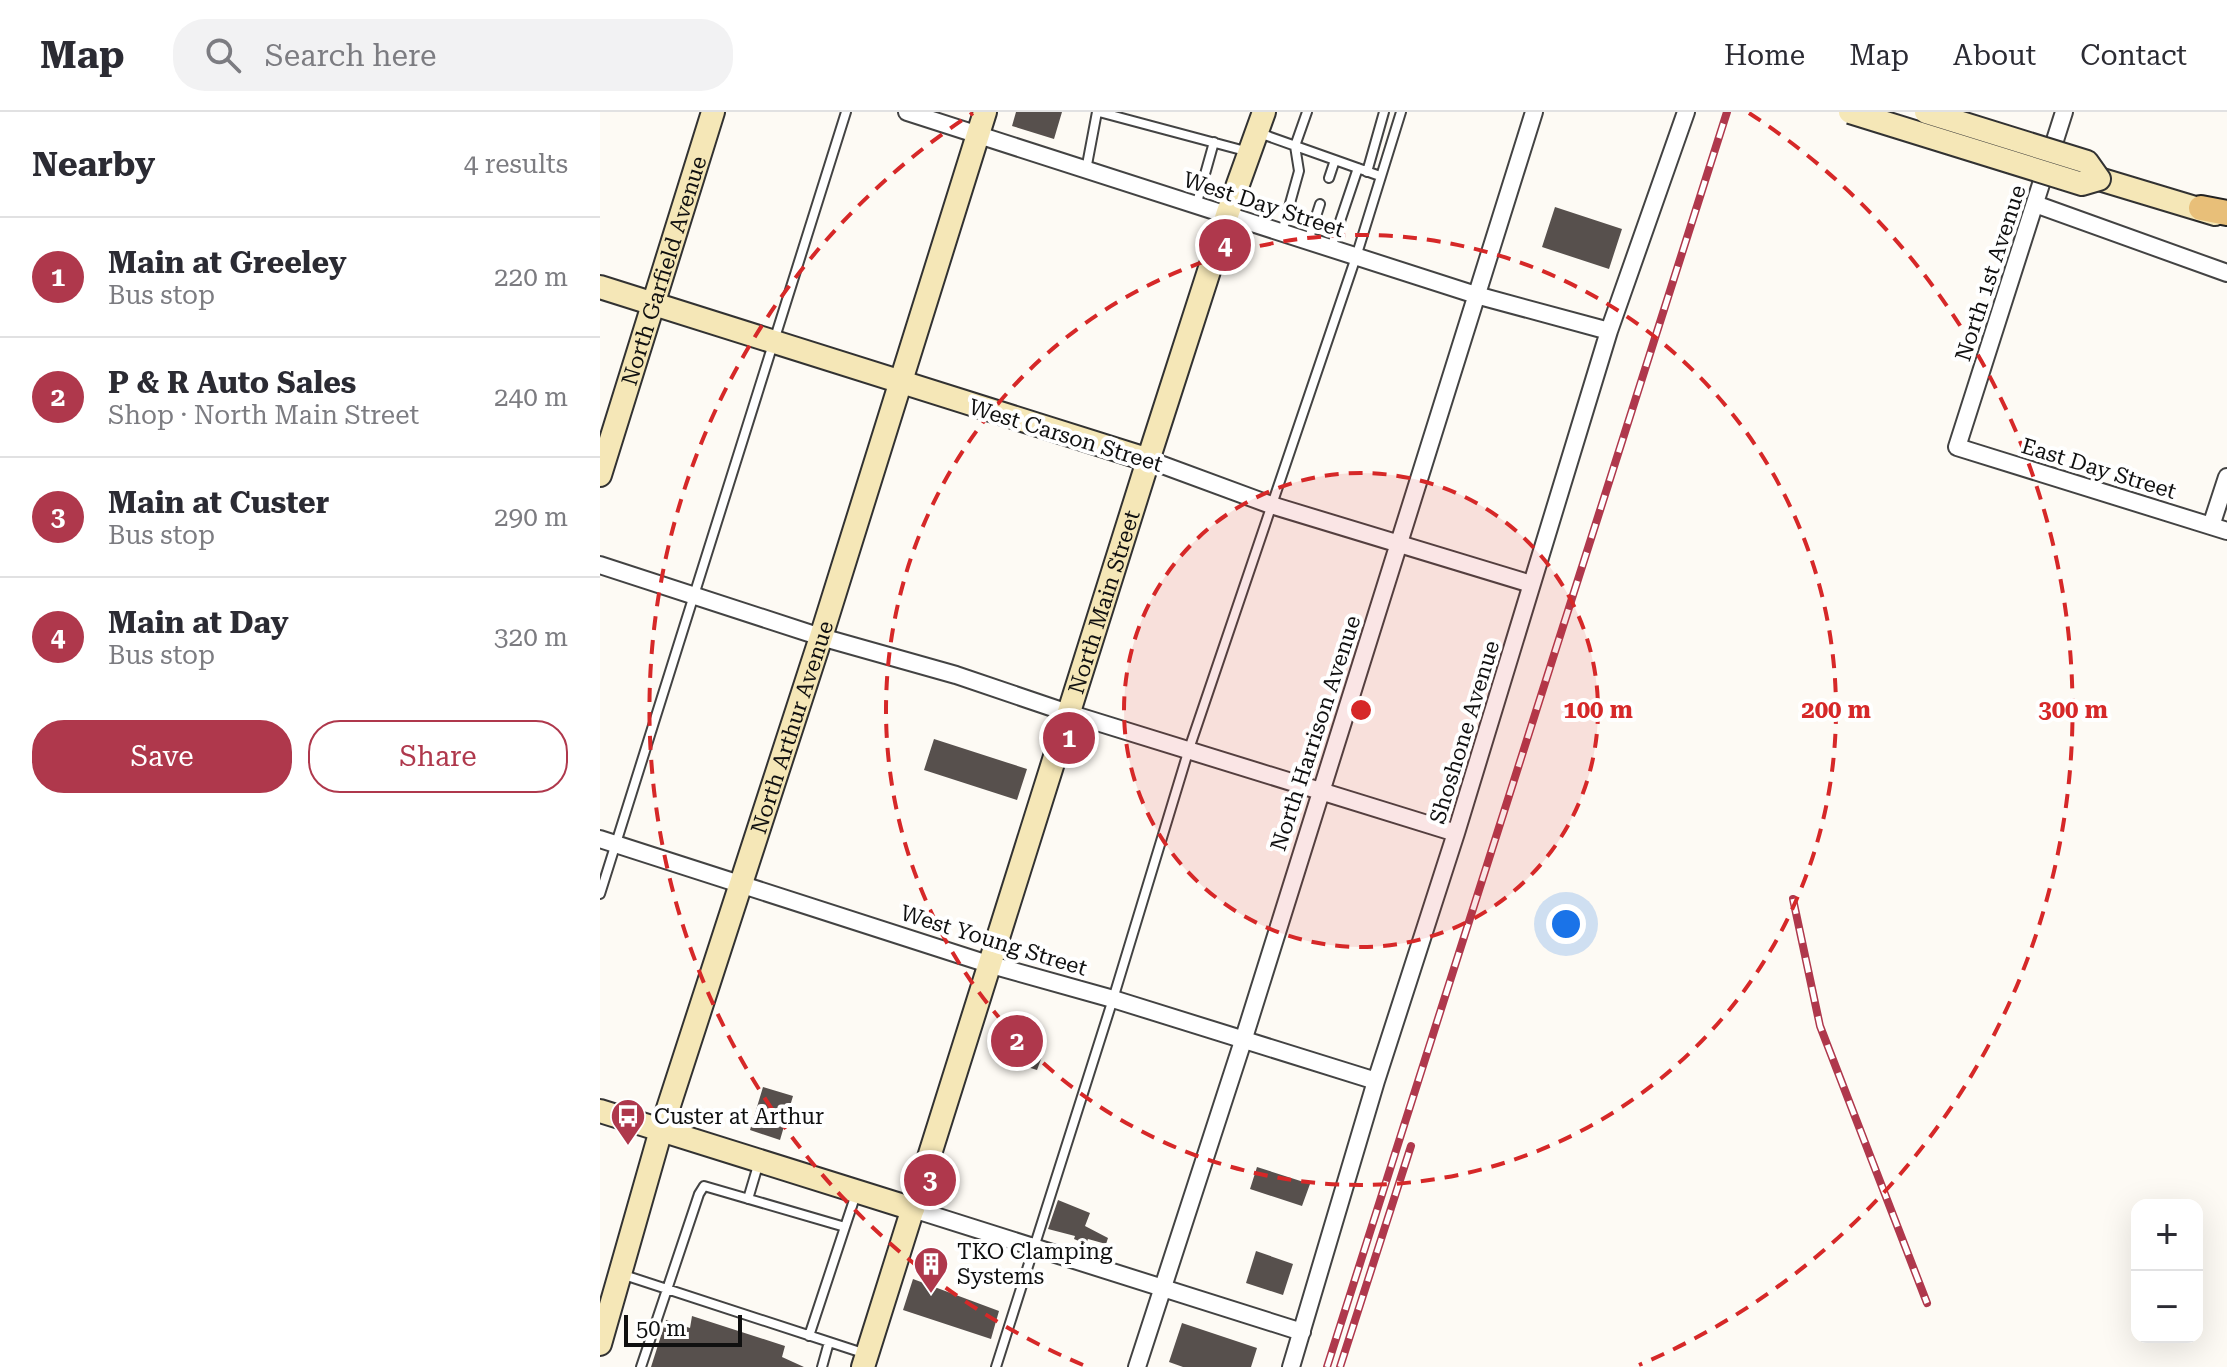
<!DOCTYPE html>
<html lang="en">
<head>
<meta charset="utf-8">
<style>
  :root { --surface:#fff; --page:#f2f2f3; --text:#2b2b33; --muted:#7c7c81; --line:#e1e1e2; --accent:#af384c }
  body { margin:0; font-family:"Roboto Serif",serif; background:var(--page); color:var(--text) }
  .controls { position:absolute; right:24px; bottom:24px; display:grid; overflow:hidden; border-radius:16px; box-shadow:0 8px 32px #0002 }
  .controls button { width:72px; height:72px; display:grid; place-items:center; padding:0; border:0; border-bottom:2px solid var(--line); background:var(--surface); color:var(--text); font:40px sans-serif }
  .scale { position:absolute; left:24px; bottom:20px; width:118px; box-sizing:border-box; padding-left:8px; border:4px solid #101010; border-top:0; font-size:22px; line-height:28px; white-space:nowrap; color:#101010; -webkit-text-stroke:6px #fff; paint-order:stroke }
  .you { position:absolute; left:966px; top:812px; width:28px; height:28px; margin:-20px; border:6px solid #fff; border-radius:50%; background:#1a73e8; box-shadow:0 0 0 12px #1a73e833 }
  .badge { display:grid; place-items:center; width:52px; height:52px; border-radius:50%; background:var(--accent); color:#fff; font-size:26px; font-weight:700 }
  .pin { position:absolute; translate:-50% -50%; border:4px solid #fff; box-shadow:0 2px 8px #0006 }
  .list { margin:0; padding:0; list-style:none }
  h2 { display:flex; justify-content:space-between; align-items:center; height:104px; margin:0; padding:0 32px; font-size:34px }
  h2 small { font-size:26px; font-weight:400; color:var(--muted) }
  .list li { display:grid; grid-template-columns:52px 1fr auto; gap:24px; align-items:center; box-sizing:border-box; height:120px; padding:0 32px; border-top:2px solid var(--line) }
  .list b { display:block; font-size:30px; white-space:nowrap }
  .list p { margin:0; font-size:26px; white-space:nowrap; color:var(--muted) }
  .list em { font-size:26px; font-style:normal; color:var(--muted) }
  .actions { display:flex; gap:16px; padding:24px 32px }
  .actions a { flex:1; padding:18px 0; border:2px solid var(--accent); border-radius:32px; text-align:center; font-size:28px; color:var(--accent) }
  .actions .main { background:var(--accent); color:#fff }
  .icon { flex:none; width:44px; height:44px; fill:none; stroke:currentColor; stroke-width:2; stroke-linecap:round; stroke-linejoin:round }
  .map { position:relative; flex:none; width:1627px; height:1255px; overflow:hidden }
  header { display:flex; align-items:center; gap:48px; box-sizing:border-box; height:112px; padding:0 40px; background:var(--surface); border-bottom:2px solid var(--line) }
  header strong { font-size:38px }
  nav { display:flex; gap:44px; margin-inline-start:auto; font-size:28px }
  .search { width:560px; height:72px; background:var(--page); display:flex; align-items:center; gap:20px; box-sizing:border-box; padding:0 28px; border-radius:32px; color:var(--muted); font-size:30px }
  main { display:flex }
  aside { flex:1; background:var(--surface) }
  .map>svg:first-child { display:block }
  .building { fill:#57504d }
  .lines { fill:none; stroke-linecap:round; stroke-linejoin:round }
  .lane-casing { stroke:#434343; stroke-width:12 }
  .street-casing { stroke:#434343; stroke-width:20 }
  .secondary-casing { stroke:#323232; stroke-width:26 }
  .primary-casing { stroke:#212121; stroke-width:28 }
  .lane { stroke:#fff; stroke-width:8 }
  .street { stroke:#fff; stroke-width:16 }
  .secondary { stroke:#f5e7b7; stroke-width:22 }
  .primary { stroke:#e8bf79; stroke-width:24 }
  .rail-casing { stroke:#af384c; stroke-width:8 }
  .rail { stroke:#fff; stroke-width:5; stroke-dasharray:15; stroke-linecap:butt }
  .secondary-bridge-casing { stroke:#323232; stroke-width:26; stroke-linecap:butt }
  .secondary-bridge { stroke:#f5e7b7; stroke-width:22 }
  .ring { fill:none; stroke:#d62828; stroke-width:4; stroke-dasharray:14 10 }
  .labels { text-anchor:middle; stroke-width:8; stroke-linejoin:round; paint-order:stroke }
  .street-label { font-size:22px; fill:#101010; stroke:#fff }
  .poi-label { font-size:22px; fill:#101010; stroke:#fff; text-anchor:start }
  .centre { fill:#d62828; stroke:#fff; stroke-width:4 }
  .ring-label { font-size:24px; text-anchor:middle; font-weight:bold; fill:#d62828; stroke:#fff; stroke-width:8; stroke-linejoin:round; paint-order:stroke }
</style>
</head>
<body>
<header>
<strong>Map</strong>
<div class="search"><svg class="icon" aria-label="search" viewBox="0 0 24 24"><circle cx="10" cy="10" r="6"/><path d="M15 15l6 6"/></svg>Search here</div>
<nav><a>Home</a><a>Map</a><a>About</a><a>Contact</a></nav>
</header>
<main>
<aside>
<h2>Nearby<small>4 results</small></h2>
<ul class="list">
<li><span class="badge">1</span><div><b>Main at Greeley</b><p>Bus stop</p></div><em>220 m</em></li>
<li><span class="badge">2</span><div><b>P &amp; R Auto Sales</b><p>Shop · North Main Street</p></div><em>240 m</em></li>
<li><span class="badge">3</span><div><b>Main at Custer</b><p>Bus stop</p></div><em>290 m</em></li>
<li><span class="badge">4</span><div><b>Main at Day</b><p>Bus stop</p></div><em>320 m</em></li>
</ul>
<div class="actions"><a class="main">Save</a><a>Share</a></div>
</aside>
<div class="map">
<svg width="1627" height="1255" viewBox="0 0 1627 1255">
  <rect width="100%" height="100%" fill="#fdfaf4"/>
  <!-- building -->
  <path class="building" d="M 416,0 L 462,0 L 454,27 L 412,14 Z
    M 955,95 L 1022,117 L 1009,157 L 942,135 Z
    M 334,627 L 427,657 L 417,688 L 324,658 Z
    M 411,916 L 429,921 L 424,937 L 443,942 L 437,958 L 402,947 Z
    M 163,975 L 193,984 L 180,1028 L 150,1018 Z
    M 657,1055 L 710,1072 L 702,1094 L 650,1077 Z
    M 458,1088 L 490,1101 L 485,1114 L 508,1126 L 506,1132 L 488,1127 L 486,1132 L 474,1127 L 475,1124 L 448,1117 Z
    M 656,1139 L 693,1152 L 683,1183 L 646,1171 Z
    M 313,1167 L 399,1199 L 391,1227 L 303,1198 Z
    M 92,1204 L 185,1234 L 182,1245 L 204,1255 L 51,1255 L 66,1208 L 90,1216 Z
    M 582,1211 L 657,1236 L 651,1255 L 583,1255 L 569,1250 Z"/>
  <g class="lines">
    <!-- lane casing -->
    <g class="lane-casing">
      <path id="lane" d="M 499,0 L 649,40
        M 659,21 L 735,48 L 729,66
        M 735,48 L 780,64
        M 486,58 L 497,0
        M 767,60 L 784,0
        M 596,94 L 614,30
        M 682,120 L 699,59 L 695,34 L 707,0
        M 708,129 L 720,92
        M 731,136 L 758,56
        M 0,782 L 246,0
        M 148,1087 L 159,1050
        M 245,1115 L 256,1082
        M 21,1162 L 266,1242
        M 41,1255 L 99,1082 L 104,1074 L 245,1115 L 209,1224
        M 222,1255 L 229,1230
        M 396,1255 L 513,887 L 589,637 L 756,145 L 801,0"/>
    </g>
    <!-- street casing -->
    <g class="street-casing">
      <path id="street" d="M 307,0 L 876,183 L 1009,219
        M 1464,0 L 1357,335 L 1627,419
        M 1435,92 L 1627,161
        M 549,348 L 671,393 L 931,472
        M 1611,414 L 1627,365
        M 0,453 L 221,525 L 356,563 L 468,601 L 856,721
        M 0,727 L 388,852 L 513,887 L 776,969
        M 313,1097 L 702,1220
        M 537,1255 L 643,929 L 934,0
        M 691,1255 L 776,969 L 856,721 L 1009,219 L 1086,0"/>
    </g>
    <!-- secondary casing -->
    <g class="secondary-casing">
      <g id="secondary">
        <path d="M 1499,67 L 1615,102"/>
        <path d="M 0,175 L 549,348"/>
        <path id="s1" d="M 0,363 L 113,0"/>
        <path d="M 0,999 L 313,1097"/>
        <path id="s2" d="M 0,1232 L 61,1018 L 221,525 L 385,0"/>
        <path id="s3" d="M 263,1255 L 552,336 L 627,103 L 664,0"/>
      </g>
    </g>
    <!-- primary casing -->
    <g class="primary-casing">
      <path id="primary" d="M 1601,96 L 1627,101"/>
    </g>
    <!-- lane -->
    <use href="#lane" class="lane"/>
    <!-- street -->
    <use href="#street" class="street"/>
    <!-- secondary -->
    <use href="#secondary" class="secondary"/>
    <!-- primary -->
    <use href="#primary" class="primary"/>
    <!-- rail casing -->
    <g class="rail-casing">
      <path id="rail" d="M 1193,787 L 1220,914 L 1327,1191
        M 727,1255 L 1127,0
        M 740,1255 L 811,1034"/>
    </g>
    <!-- rail -->
    <use href="#rail" class="rail"/>
    <!-- secondary-bridge casing -->
    <g class="secondary-bridge-casing">
      <path id="secondary-bridge" d="M 1250,0 L 1482,72 L 1499,67 L 1487,50 L 1326,0"/>
    </g>
    <!-- secondary-bridge -->
    <use href="#secondary-bridge" class="secondary-bridge"/>
  </g>
  <!-- distance rings -->
  <circle cx="761" cy="598" r="237" fill="#d62828" fill-opacity=".12"/>
  <g class="ring">
    <circle cx="761" cy="598" r="237"/>
    <circle cx="761" cy="598" r="475"/>
    <path d="M483 1253A712 712 0 0 1 373 1M1149 1A712 712 0 0 1 1039 1253"/>
  </g>
  <!-- icons -->
  <defs>
    <g id="bus-pin" transform="scale(1.8)"><path d="M0 17L-7.5 6A9.5 9.5 0 1 1 7.5 6Z" fill="#af384c" stroke="#fff"/><path d="M-5-6H5V4H4V6H2V4H-2V6H-4V4H-5ZM-3.5-4V0h7V-4ZM-3.5 1.2v1.5H-2V1.2ZM2 1.2v1.5H3.5V1.2Z" fill="#fff"/></g>
    <g id="building-pin" transform="scale(1.8)"><path d="M0 17L-7.5 6A9.5 9.5 0 1 1 7.5 6Z" fill="#af384c" stroke="#fff"/><path d="M-4-6H4V6H1V3H-1V6H-4ZM-2.5-4.3h1.7v1.8h-1.7ZM.8-4.3h1.7v1.8H.8ZM-2.5-1h1.7V.8h-1.7ZM.8-1h1.7V.8H.8Z" fill="#fff"/></g>
  </defs>
  <g fill-rule="evenodd">
    <use href="#bus-pin" x="28" y="1004"/>
    <use href="#building-pin" x="331" y="1152"/>
  </g>
  <g class="labels">
    <!-- street labels -->
    <g class="street-label">
      <text transform="translate(664 92) rotate(18)" y="8">West Day Street</text>
      <text dy="8" stroke="none"><textPath href="#s1" startOffset="214">North Garfield Avenue</textPath></text>
      <text transform="translate(1390 161) rotate(-72)" y="8">North 1st Avenue</text>
      <text transform="translate(466 323) rotate(17)" y="8">West Carson Street</text>
      <text transform="translate(1499 356) rotate(17)" y="8">East Day Street</text>
      <text dy="8" stroke="none"><textPath href="#s3" startOffset="802">North Main Street</textPath></text>
      <text dy="8" stroke="none"><textPath href="#s2" startOffset="646">North Arthur Avenue</textPath></text>
      <text transform="translate(864 620) rotate(-73)" y="8">Shoshone Avenue</text>
      <text transform="translate(715 621) rotate(-72)" y="8">North Harrison Avenue</text>
      <text transform="translate(394 828) rotate(17)" y="8">West Young Street</text>
    </g>
    <!-- poi labels -->
    <g class="poi-label">
      <text x="54" y="1012">Custer at Arthur</text>
      <text x="357" y="1147">TKO Clamping<tspan x="357" dy="25">Systems</tspan></text>
    </g>
  </g>
  <circle cx="761" cy="598" r="12" class="centre"/>
  <g class="ring-label">
    <text x="998" y="606">100 m</text>
    <text x="1236" y="606">200 m</text>
    <text x="1473" y="606">300 m</text>
  </g>
</svg>
<div class="controls">
<button>+</button>
<button>−</button>
</div>
<div class="scale">50 m</div>
<div class="you"></div>
<div class="pin badge" style="left:469px;top:626px">1</div>
<div class="pin badge" style="left:417px;top:929px">2</div>
<div class="pin badge" style="left:330px;top:1068px">3</div>
<div class="pin badge" style="left:625px;top:133px">4</div>
</div>
</main>
</body>
</html>
